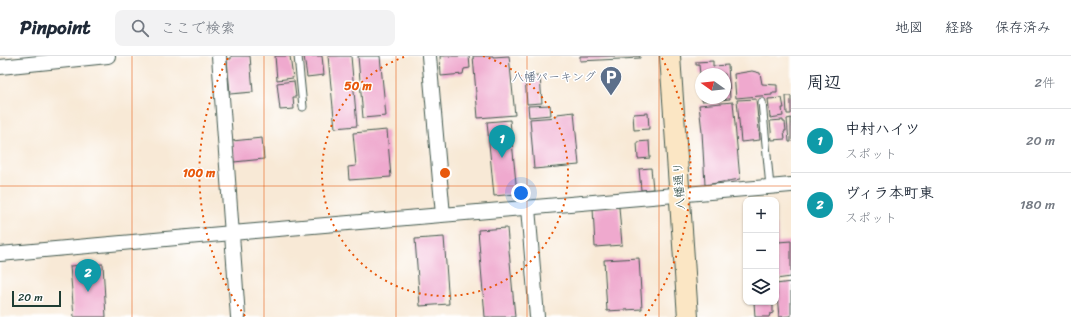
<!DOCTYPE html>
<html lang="ja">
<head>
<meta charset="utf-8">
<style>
  :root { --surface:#fff; --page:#f2f2f3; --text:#1f2937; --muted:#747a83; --line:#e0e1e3; --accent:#1f6fb2 }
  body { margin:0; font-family:Sriracha,"Klee One",sans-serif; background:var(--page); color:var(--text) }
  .controls { position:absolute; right:12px; bottom:12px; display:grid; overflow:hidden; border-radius:8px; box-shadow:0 1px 3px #0004 }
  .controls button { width:36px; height:36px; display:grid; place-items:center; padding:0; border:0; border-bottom:1px solid var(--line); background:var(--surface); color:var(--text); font:20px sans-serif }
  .compass { position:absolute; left:695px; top:12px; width:36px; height:36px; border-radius:50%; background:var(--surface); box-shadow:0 1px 3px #0004; rotate:285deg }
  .scale { position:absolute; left:12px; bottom:10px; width:49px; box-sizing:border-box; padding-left:4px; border:2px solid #1f3d34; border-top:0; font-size:11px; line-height:14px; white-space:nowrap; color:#1f3d34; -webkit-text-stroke:3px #fff; paint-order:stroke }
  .you { position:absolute; left:521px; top:137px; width:14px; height:14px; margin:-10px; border:3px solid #fff; border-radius:50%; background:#1a73e8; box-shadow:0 0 0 6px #1a73e833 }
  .badge { display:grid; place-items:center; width:26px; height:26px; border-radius:50%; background:var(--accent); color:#fff; font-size:13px; font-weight:700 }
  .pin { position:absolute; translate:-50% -33px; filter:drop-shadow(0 1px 2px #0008) }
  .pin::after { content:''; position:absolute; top:21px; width:14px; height:12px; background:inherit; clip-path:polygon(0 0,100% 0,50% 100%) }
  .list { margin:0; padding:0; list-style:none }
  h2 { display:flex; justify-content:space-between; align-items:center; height:52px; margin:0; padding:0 16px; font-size:17px }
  h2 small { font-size:13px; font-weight:400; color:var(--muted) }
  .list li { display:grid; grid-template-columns:26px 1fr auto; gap:12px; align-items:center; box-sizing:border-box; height:64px; padding:0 16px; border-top:1px solid var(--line) }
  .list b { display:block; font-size:15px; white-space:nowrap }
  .list p { margin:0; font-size:13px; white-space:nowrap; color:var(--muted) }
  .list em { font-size:13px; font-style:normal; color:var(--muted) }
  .icon { flex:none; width:22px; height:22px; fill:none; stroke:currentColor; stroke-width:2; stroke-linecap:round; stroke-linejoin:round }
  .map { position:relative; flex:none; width:791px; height:261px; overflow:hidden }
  header { display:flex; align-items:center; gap:24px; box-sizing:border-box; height:56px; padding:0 20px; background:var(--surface); border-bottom:1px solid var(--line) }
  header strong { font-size:19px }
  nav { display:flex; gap:22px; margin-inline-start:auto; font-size:14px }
  .search { width:280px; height:36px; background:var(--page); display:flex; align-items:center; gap:10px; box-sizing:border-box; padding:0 14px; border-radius:8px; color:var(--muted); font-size:15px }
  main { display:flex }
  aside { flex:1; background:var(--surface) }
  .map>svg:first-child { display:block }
  .building { fill:#efa9ce }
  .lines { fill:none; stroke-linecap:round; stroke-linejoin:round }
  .lane-casing { stroke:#40574c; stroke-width:9 }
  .street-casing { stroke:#40574c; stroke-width:16 }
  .secondary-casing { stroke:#40574c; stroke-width:22 }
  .lane { stroke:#fff; stroke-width:7 }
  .street { stroke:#fff; stroke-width:14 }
  .secondary { stroke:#fbe6c4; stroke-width:20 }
  .grid { fill:none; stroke:#e8590c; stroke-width:1; stroke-opacity:0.55 }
  .ring { fill:none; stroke:#e8590c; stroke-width:2; stroke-dasharray:2 4 }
  .labels { text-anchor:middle; stroke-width:3; stroke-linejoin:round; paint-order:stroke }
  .service-label { font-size:12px; fill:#4e5e75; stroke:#fff; text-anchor:end }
  .street-label { font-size:12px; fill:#1f3d34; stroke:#fff }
  .centre { fill:#e8590c; stroke:#fff; stroke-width:2 }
  .ring-label { font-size:12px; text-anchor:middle; font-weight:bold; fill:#e8590c; stroke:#fff; stroke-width:3; stroke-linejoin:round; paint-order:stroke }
</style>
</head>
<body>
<header>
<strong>Pinpoint</strong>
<div class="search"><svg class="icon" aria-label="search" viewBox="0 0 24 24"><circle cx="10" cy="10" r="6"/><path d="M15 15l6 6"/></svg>ここで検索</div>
<nav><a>地図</a><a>経路</a><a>保存済み</a></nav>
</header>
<main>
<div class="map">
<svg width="791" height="261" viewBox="0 0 791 261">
  <rect width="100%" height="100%" fill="#fff"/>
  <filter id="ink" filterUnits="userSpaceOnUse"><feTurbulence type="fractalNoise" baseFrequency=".025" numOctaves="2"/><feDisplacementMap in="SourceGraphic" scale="8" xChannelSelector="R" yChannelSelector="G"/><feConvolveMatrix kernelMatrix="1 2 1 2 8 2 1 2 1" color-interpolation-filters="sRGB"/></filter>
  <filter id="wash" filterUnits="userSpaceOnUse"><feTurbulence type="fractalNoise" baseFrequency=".012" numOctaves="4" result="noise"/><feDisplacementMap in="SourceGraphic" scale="16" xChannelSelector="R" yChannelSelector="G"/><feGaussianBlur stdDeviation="0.9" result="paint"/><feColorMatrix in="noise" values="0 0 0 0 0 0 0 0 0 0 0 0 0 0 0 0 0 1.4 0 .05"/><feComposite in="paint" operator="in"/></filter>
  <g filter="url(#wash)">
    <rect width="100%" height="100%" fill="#f8e9d6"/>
    <g id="blocks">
      <!-- building -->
      <path class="building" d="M 231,0 L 250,0 L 253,36 L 230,38 L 227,3 L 231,3 Z
        M 275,0 L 290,0 L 293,22 L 277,24 Z
        M 304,0 L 322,0 L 324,19 L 307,21 Z
        M 328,0 L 351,0 L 357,70 L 335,72 Z
        M 358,0 L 380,0 L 386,60 L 363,62 Z
        M 440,0 L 469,0 L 470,12 L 464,13 L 463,18 L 441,20 Z
        M 473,0 L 493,0 L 493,1 L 509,0 L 515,59 L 478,62 Z
        M 580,0 L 640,0 L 640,2 L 580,5 Z
        M 713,5 L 713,10 L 728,9 L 730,43 L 702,45 L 702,42 L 725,42 L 725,18 L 700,18 L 699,9 L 696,9 L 696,6 Z
        M 752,15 L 760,17 L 762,28 L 777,29 L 777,37 L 772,37 L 772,39 L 736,42 L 734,18 Z
        M 540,20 L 542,47 L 527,48 L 525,21 Z
        M 294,25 L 296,41 L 293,41 L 294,53 L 280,54 L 277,27 Z
        M 786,40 L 791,40 L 791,58 L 787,58 Z
        M 782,42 L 784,52 L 782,52 L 783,60 L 770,62 L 768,43 Z
        M 756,43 L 760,84 L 741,86 L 737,44 Z
        M 733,46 L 740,123 L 705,129 L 702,76 L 699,49 Z
        M 550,49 L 551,59 L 529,61 L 528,50 Z
        M 574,56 L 579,109 L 534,113 L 530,63 L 557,61 L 557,58 Z
        M 648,57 L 649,73 L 634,74 L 633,58 Z
        M 791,62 L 791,86 L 789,86 L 787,63 Z
        M 510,64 L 517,138 L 494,140 L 487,66 Z
        M 783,64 L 783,66 L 785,66 L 786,75 L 784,75 L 785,83 L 772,84 L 770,65 Z
        M 387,74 L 391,121 L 349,124 L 348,111 L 356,110 L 353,77 Z
        M 262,82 L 264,103 L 234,106 L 232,85 Z
        M 649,85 L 650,102 L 638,103 L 637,86 Z
        M 651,112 L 653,133 L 641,134 L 639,113 Z
        M 619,151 L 622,189 L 595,191 L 593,152 Z
        M 776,169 L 777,169 L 778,186 L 791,185 L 791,221 L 776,223 Z
        M 507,172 L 515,261 L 485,261 L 478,174 Z
        M 444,181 L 449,248 L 420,250 L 415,183 Z
        M 639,202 L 642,253 L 607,255 L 604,204 Z
        M 103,208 L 106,261 L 74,261 L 70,210 Z
        M 791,226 L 791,260 L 779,261 L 776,228 Z
        M 754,246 L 768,246 L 768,248 L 773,249 L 773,257 L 770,258 L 769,261 L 755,261 Z"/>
    </g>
  </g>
  <g filter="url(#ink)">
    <use href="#blocks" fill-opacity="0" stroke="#40574c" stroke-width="1"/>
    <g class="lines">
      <!-- lane casing -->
      <g class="lane-casing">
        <path id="lane" d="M 298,0 L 303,51
          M 762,46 L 770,131"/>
      </g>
      <!-- street casing -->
      <g class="street-casing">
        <path id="street" d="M 219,0 L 238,261
          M 429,0 L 443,159
          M 0,11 L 108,0
          M 528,152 L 537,261
          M 0,198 L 232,177 L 791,129"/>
      </g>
      <!-- secondary casing -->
      <g class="secondary-casing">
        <path id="secondary" d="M 670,0 L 688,261"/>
      </g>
      <!-- lane -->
      <use href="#lane" class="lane"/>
      <!-- street -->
      <use href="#street" class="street"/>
      <!-- secondary -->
      <use href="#secondary" class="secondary"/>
    </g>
  </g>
  <!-- grid -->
  <path class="grid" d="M 132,0 L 132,261M 264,0 L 264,261M 396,0 L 396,261M 527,0 L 527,261M 659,0 L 659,261M 0,130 L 791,130"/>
  <!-- distance rings -->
  <g class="ring">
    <path d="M483 0A123 123 0 1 1 407 0"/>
    <path d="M245 260A246 246 0 0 1 228 2M662 2A246 246 0 0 1 645 260"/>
  </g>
  <!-- icons -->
  <defs>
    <g id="parking-pin" transform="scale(1.15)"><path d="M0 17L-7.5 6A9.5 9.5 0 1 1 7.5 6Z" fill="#5c6f8a" stroke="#fff"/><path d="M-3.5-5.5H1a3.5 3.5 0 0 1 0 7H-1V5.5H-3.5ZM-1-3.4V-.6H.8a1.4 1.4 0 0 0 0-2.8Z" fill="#fff"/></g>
  </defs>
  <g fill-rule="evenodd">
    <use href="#parking-pin" x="611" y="21"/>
  </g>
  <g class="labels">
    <!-- service labels -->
    <g class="service-label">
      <text x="596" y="25">八幡パーキング</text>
    </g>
    <!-- street labels -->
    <g class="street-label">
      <text transform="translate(679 130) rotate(-94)" y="4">八幡通り</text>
    </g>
  </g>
  <circle cx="445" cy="117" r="6" class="centre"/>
  <g class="ring-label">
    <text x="358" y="34">50 m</text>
    <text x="199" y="121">100 m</text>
  </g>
</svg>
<div class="controls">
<button>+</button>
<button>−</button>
<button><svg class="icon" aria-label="layers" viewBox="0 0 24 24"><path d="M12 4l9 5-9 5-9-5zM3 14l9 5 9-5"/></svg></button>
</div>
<svg class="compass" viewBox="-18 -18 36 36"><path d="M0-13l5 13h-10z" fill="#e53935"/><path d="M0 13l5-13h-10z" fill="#747a83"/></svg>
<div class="scale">20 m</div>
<div class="you"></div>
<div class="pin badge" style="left:502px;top:102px;background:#0f9aa8">1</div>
<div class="pin badge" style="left:88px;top:236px;background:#0f9aa8">2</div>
</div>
<aside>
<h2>周辺<small>2件</small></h2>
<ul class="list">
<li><span class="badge" style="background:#0f9aa8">1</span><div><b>中村ハイツ</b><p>スポット</p></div><em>20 m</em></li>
<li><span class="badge" style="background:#0f9aa8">2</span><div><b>ヴィラ本町東</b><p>スポット</p></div><em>180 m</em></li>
</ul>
</aside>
</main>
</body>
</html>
